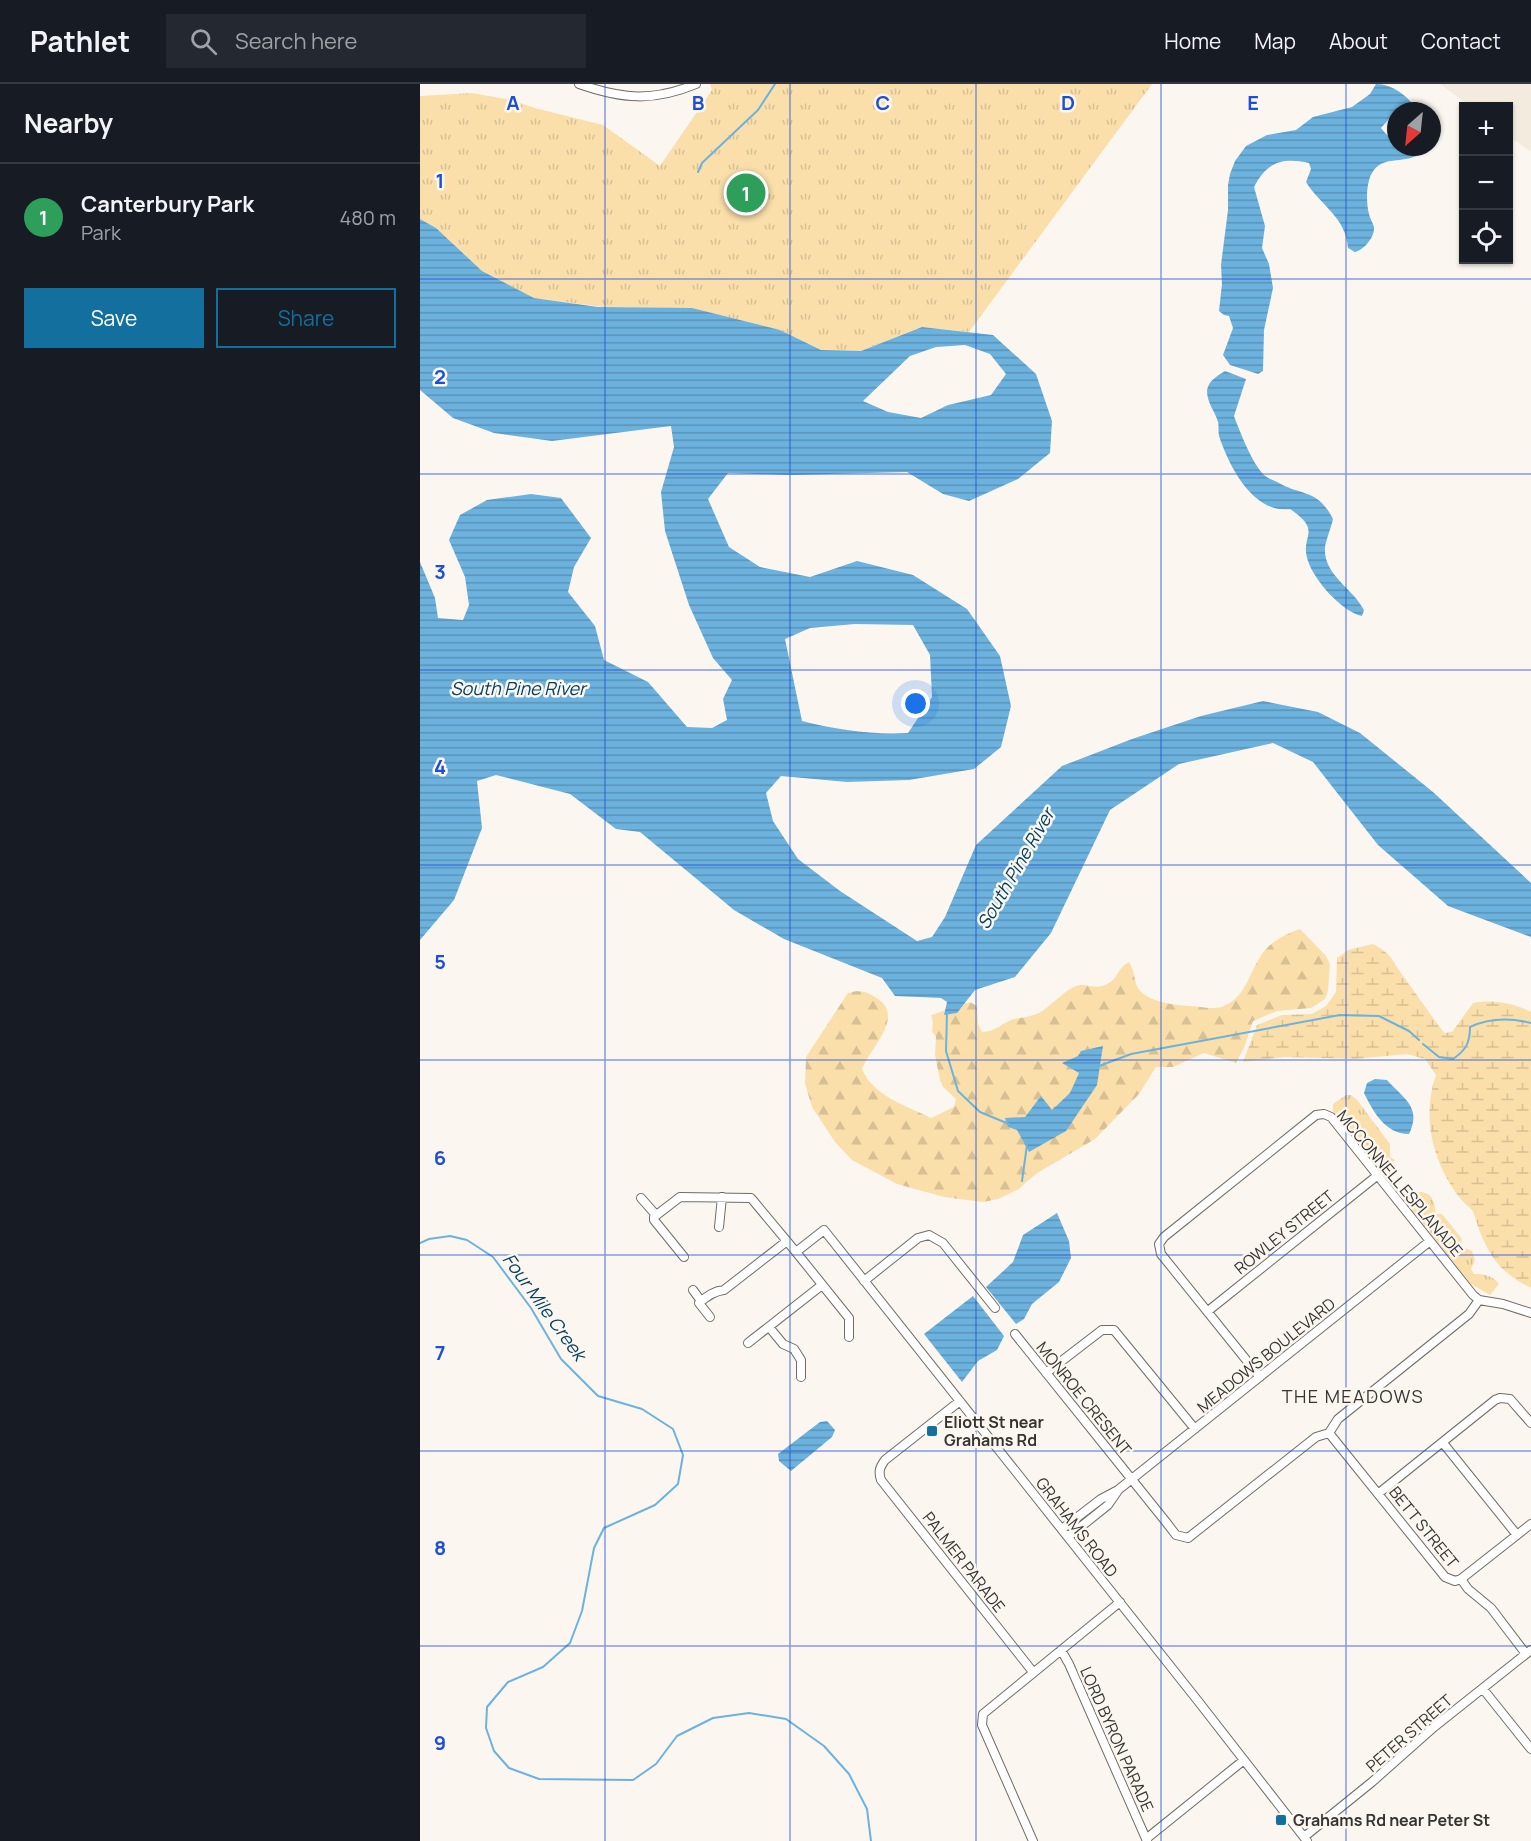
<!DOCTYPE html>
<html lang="en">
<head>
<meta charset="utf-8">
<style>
  :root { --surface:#171b24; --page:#242831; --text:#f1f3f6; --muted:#9ea1a6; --line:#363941; --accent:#126f9e }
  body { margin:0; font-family:Manrope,sans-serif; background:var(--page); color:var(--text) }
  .controls { position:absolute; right:18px; top:18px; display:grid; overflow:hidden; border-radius:0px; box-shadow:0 2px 4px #0004 }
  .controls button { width:54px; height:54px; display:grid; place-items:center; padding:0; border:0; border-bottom:2px solid var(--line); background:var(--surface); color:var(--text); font:30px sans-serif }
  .compass { position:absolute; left:967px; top:18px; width:54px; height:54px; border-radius:50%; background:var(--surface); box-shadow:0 2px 4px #0004; rotate:207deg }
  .you { position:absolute; left:496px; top:620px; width:21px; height:21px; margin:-15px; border:4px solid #fff; border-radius:50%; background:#1a73e8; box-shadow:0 0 0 9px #1a73e833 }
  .badge { display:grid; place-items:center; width:39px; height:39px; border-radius:50%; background:var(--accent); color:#fff; font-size:20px; font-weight:700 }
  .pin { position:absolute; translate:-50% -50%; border:3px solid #fff; box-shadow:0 2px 6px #0006 }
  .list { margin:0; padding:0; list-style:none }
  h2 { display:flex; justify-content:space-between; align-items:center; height:78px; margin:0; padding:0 24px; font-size:26px }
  h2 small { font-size:20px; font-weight:400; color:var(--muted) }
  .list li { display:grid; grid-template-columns:39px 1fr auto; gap:18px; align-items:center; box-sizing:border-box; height:108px; padding:0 24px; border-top:2px solid var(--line) }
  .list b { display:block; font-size:22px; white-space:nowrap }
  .list p { margin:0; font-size:20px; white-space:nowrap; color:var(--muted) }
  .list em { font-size:20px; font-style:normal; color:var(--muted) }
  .actions { display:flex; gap:12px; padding:18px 24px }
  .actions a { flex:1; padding:14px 0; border:2px solid var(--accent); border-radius:0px; text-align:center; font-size:21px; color:var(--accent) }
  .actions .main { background:var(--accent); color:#fff }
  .icon { flex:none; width:33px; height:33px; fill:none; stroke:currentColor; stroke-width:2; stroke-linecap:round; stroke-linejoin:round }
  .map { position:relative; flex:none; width:1111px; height:1757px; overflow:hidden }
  header { display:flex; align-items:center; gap:36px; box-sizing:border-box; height:84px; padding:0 30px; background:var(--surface); border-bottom:2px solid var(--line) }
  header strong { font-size:28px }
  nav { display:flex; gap:33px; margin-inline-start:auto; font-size:21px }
  .search { width:420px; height:54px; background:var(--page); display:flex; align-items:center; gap:15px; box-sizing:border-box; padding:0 21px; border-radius:0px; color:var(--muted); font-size:22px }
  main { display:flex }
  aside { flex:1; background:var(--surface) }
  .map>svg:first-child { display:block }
  .built { fill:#f3ebdd }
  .forest { fill:url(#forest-firs) }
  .wetland { fill:url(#wetland-marsh) }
  .park { fill:url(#park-tufts) }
  .water { fill:url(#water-rules); fill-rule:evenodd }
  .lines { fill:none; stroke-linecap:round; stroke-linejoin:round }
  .stream { stroke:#6cb2df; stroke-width:2 }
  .minor-casing { stroke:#706c66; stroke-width:10 }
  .minor { stroke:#fff; stroke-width:8 }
  .grid { fill:none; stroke:#1d4ed8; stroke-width:1.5; stroke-opacity:0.55 }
  .poi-dot { fill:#126f9e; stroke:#fbf7f0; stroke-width:2 }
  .labels { text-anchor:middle; stroke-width:5; stroke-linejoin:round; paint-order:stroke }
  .street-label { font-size:16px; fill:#353431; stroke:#fbf7f0 }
  .poi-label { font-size:16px; font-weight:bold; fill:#353431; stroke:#fbf7f0; text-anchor:start }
  .water-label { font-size:18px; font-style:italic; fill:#05415f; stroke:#fbf7f0 }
  .neighbourhood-label { font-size:18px; letter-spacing:1.5px; fill:#353431; stroke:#fbf7f0 }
  .grid-label { font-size:20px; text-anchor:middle; font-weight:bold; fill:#1d4ed8; stroke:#fbf7f0; stroke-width:5; stroke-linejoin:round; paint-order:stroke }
</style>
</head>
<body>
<header>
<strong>Pathlet</strong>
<div class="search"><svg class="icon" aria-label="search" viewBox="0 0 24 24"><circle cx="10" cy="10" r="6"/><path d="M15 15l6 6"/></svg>Search here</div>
<nav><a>Home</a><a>Map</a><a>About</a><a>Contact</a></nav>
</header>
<main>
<aside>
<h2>Nearby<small></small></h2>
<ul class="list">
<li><span class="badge" style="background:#2e9e5b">1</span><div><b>Canterbury Park</b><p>Park</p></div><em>480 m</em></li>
</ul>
<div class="actions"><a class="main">Save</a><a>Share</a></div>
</aside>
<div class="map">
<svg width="1111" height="1757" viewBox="0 0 1111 1757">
  <defs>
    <pattern id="forest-firs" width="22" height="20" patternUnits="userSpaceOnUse" patternTransform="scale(1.5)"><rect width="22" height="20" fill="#fadfab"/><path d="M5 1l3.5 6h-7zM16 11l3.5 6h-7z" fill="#d7c094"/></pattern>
    <pattern id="wetland-marsh" width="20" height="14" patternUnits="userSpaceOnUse" patternTransform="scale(1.5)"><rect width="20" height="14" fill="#fadfab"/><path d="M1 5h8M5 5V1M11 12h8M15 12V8" fill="none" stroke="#d7c094"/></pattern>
    <pattern id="park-tufts" width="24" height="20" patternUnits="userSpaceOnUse" patternTransform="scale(1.5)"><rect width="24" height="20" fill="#fadfab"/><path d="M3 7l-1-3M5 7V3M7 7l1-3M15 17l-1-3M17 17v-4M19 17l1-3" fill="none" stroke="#d7c094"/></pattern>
    <pattern id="water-rules" width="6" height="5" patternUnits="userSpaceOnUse" patternTransform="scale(1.5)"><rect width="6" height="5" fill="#6cb2df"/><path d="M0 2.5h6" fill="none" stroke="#5a92b5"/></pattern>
  </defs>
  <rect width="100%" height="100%" fill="#fbf7f0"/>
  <!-- built -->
  <path class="built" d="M 1020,0 L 1111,0 L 1111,68 L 1089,52 L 1088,22 L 1050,22 Z"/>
  <!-- forest -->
  <path class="forest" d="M 880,845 L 906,872 L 910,880 L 908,907 L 905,915 L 891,924 L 857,927 L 833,937 L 824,964 L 816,979 L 784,969 L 753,983 L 736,983 L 719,1010 L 675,1055 L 619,1088 L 606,1098 L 599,1105 L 578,1115 L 563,1118 L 524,1113 L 477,1100 L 432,1076 L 415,1058 L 392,1023 L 385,999 L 386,973 L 428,909 C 439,906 446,907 455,913 C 487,931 451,963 442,985 C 453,1012 487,1022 511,1034 L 534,1023 L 536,1015 L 523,1003 L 520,996 L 515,971 L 516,953 L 512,947 L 513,938 L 511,931 L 550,918 L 557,922 L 558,940 L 562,948 C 577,947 579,941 591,936 C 601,933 614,933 622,927 C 632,921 649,902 660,901 C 669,900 678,906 687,900 C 698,895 698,883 709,878 C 715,887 714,898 718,904 C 727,918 754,921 769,922 C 779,922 791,926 801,923 C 826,915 828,890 842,870 C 851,857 866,850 880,845 Z"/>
  <!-- wetland -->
  <path class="wetland" d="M 953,860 C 964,866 971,871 976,882 L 1024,949 L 1032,948 L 1053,919 C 1072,915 1094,919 1111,928 L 1111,1204 C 1083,1190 1072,1177 1060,1148 C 1057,1141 1056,1133 1052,1126 C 1048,1122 1043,1118 1039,1113 C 1013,1078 1001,1033 1016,991 L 1005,975 L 987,970 L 935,975 L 866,973 L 823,978 L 837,941 L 862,931 L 892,930 L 906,922 L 916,908 L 917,874 L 928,866 Z"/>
  <!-- park -->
  <path class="park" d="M 290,0 L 732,0 L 549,248 L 502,243 L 441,267 L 401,266 L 360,246 L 114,214 L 62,187 L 16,144 L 0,135 L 0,12 L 52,9 L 91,16 L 115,24 L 183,41 L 240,82 L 292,6 Z
    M 926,1011 L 931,1011 L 937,1016 L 970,1060 L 970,1073 L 975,1076 L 967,1084 C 971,1091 975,1100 981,1104 C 997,1114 1013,1097 1016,1130 L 1022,1130 L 1042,1155 L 1040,1162 L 1052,1167 L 1055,1176 L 1051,1185 L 1054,1190 C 1064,1190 1074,1192 1079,1200 L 1070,1211 L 1051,1200 L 913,1027 L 913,1020 Z"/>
  <!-- water -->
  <path class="water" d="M 956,0 C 973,0 989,13 998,27 L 976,27 L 976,34 L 969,35 L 961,44 L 966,50 L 976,55 L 976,63 L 1001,63 L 998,71 C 983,80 962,71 952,89 C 946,99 946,119 949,130 C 950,135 953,139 954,143 C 955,153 944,166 935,168 L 928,164 C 926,133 900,121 886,98 L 891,85 L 889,79 C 862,73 847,78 834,103 L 845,142 L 842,164 L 849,180 L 853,204 L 844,246 L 843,287 L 838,290 L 810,281 L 803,271 L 813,244 L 809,232 L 804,231 L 799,227 L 802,200 L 801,181 L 808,126 L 808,101 L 810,90 L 815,77 L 826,62 L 847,51 L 876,46 L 893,33 L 932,23 L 950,10 Z
    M 0,135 L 16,144 L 62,187 L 114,214 L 178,223 L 272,224 L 360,246 L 401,266 L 441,267 L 502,243 L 573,251 L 616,290 L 632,337 L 630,369 L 598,395 L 549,417 L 523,410 L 487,388 L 370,391 L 308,389 L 288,415 L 309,463 L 340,483 L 390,493 L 437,477 L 493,491 L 547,525 L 580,572 L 591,622 L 581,663 L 554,685 L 489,696 L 427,698 L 361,692 L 346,709 L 353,737 L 378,775 L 420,807 L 497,857 L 512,853 L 525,833 L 556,761 L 642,682 L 712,655 L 781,632 L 843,617 L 898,628 L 940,649 L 1013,708 L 1111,799 L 1111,853 L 1028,822 L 958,761 L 893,678 L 853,659 L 759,680 L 690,726 L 631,849 L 595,893 L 555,906 L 537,929 L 524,931 L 527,918 L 521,914 L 475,912 L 462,894 L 364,855 L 314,826 L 220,748 L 196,745 L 150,710 L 76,691 L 57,697 L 62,744 L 34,816 L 0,856 L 0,478 L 15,514 L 18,534 L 43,536 L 49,521 L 45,493 L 29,456 L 40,431 L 67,416 L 111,410 L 141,414 L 171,454 L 154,483 L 148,508 L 175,542 L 184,576 L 228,598 L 267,643 L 292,644 L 307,636 L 303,615 L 312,596 L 293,574 L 269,521 L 245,447 L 241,408 L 254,363 L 251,342 L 132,357 L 74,349 L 33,334 L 0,306 ZM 545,261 L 570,270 L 586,290 L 571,311 L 528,321 L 501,334 L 468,328 L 443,317 L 490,272 L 516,263 ZM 435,540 L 493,541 L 510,571 L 512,613 L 488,649 C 452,651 418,646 382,637 L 365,555 L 390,544 Z
    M 805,287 L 826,295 L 814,332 C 820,348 832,379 844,391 C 847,394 853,396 857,398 C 883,413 897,404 913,435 C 911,444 906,456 905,463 C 903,491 933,504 944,526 L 942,532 C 922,528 894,496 888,477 C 879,451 904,448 870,425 C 833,430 809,382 799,352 C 798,347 799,342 798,338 C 795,327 787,319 787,307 C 788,297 797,292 805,287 Z
    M 683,962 L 677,1001 L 646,1047 L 609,1068 L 597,1046 L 588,1043 L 585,1034 L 605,1033 L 621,1012 L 632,1026 L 650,1009 L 659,989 L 642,979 L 658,972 L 661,967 Z
    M 955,995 L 967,996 C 984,1015 1002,1023 989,1050 C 965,1050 953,1027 944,1009 L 947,999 Z
    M 637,1129 L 649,1157 L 651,1174 L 639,1198 L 612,1220 L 604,1235 L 596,1240 L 566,1203 L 593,1178 L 603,1151 Z
    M 553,1212 L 584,1252 L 577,1266 L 558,1277 L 542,1298 L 504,1250 Z
    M 407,1337 L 415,1346 L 412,1353 L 371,1387 L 359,1377 L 358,1370 L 400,1338 Z"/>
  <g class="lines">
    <!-- stream -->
    <path class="stream" d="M 278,88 L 282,79 L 338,26 L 355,0
      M 527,929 L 526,967 L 538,1007 L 560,1028 L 589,1040
      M 1003,960 L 1019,973 L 1033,975 C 1046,966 1050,959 1050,943 C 1069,934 1091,934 1111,939
      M 679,982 L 711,970 L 920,931 L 959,932 L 989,947 L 999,956
      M 602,1097 L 607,1061
      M 0,1159 L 9,1155 L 30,1152 L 47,1156 L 73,1173 L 111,1224 L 141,1275 L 178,1312 L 222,1325 L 253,1345 L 263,1371 L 258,1400 L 235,1421 L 184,1444 L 174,1464 L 162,1527 L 150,1559 L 123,1583 L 88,1598 L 67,1623 L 66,1644 L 74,1667 L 89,1684 L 119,1695 L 213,1696 L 236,1680 L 257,1652 L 293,1634 L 329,1629 L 366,1635 L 404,1662 L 429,1690 L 447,1725 L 451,1757"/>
    <!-- minor casing -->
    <g class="minor-casing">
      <path id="minor" d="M 159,0 C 202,15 233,18 276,0
        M 221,1114 L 236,1131
        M 299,1143 L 302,1113
        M 376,1168 L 429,1234 L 429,1253
        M 264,1173 L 234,1136 L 234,1133 L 260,1113 L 331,1114 L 376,1168 L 404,1146 L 778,1617 L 887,1757
        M 444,1197 L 498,1154 L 509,1151 L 523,1159 L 575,1224
        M 273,1206 L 281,1217
        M 788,1227 L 958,1091
        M 290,1233 L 279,1219 C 287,1212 294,1207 304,1206 L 367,1157
        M 349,1243 L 363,1260 L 374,1265 L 381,1276 L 381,1293
        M 595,1250 L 746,1438 L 756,1451 L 768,1454 L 896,1353 L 909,1349 L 918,1335 L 1049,1230 L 1059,1216
        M 328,1259 L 402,1201
        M 626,1289 L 682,1246 L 694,1246 L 775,1345
        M 840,1293 L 741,1170 L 739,1160 L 744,1153 L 896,1031 L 904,1030 L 911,1033 L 1053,1211 L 1059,1216 L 1083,1220 L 1111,1229
        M 540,1317 L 465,1376 C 460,1383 458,1387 461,1396 L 613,1588
        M 909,1349 L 1025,1493 L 1035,1497 L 1041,1495 L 1048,1505 L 1071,1524 L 1106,1570
        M 1023,1359 L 1097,1451
        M 959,1409 L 1075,1316 L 1080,1314 L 1090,1315 L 1111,1339
        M 642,1445 L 681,1415 L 698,1406 L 1010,1157
        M 648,1453 L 688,1421 L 697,1408
        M 1041,1495 L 1111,1440
        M 641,1566 L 649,1580 L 727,1757
        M 1063,1605 L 1111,1665
        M 884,1753 L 952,1698 L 1014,1643 L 1111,1566
        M 726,1755 L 824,1676
        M 613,1757 L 562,1641 L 563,1630 L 700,1518"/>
    </g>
    <!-- minor -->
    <use href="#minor" class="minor"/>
  </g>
  <!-- grid -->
  <path class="grid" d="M 185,0 L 185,1757M 370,0 L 370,1757M 556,0 L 556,1757M 741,0 L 741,1757M 926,0 L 926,1757M 0,195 L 1111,195M 0,390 L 1111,390M 0,586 L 1111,586M 0,781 L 1111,781M 0,976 L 1111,976M 0,1171 L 1111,1171M 0,1367 L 1111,1367M 0,1562 L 1111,1562"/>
  <!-- markers -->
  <g class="poi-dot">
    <rect x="506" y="1341" width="12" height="12" rx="3"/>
    <rect x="855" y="1730" width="12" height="12" rx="3"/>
  </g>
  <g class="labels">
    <!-- street labels -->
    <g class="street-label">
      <text transform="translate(980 1099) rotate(50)" y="6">MCCONNELL ESPLANADE</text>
      <text transform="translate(864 1148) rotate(-39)" y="6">ROWLEY STREET</text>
      <text transform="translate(846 1271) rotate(-39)" y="6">MEADOWS BOULEVARD</text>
      <text transform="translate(664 1314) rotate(51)" y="6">MONROE CRESENT</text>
      <text transform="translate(657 1443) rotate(52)" y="6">GRAHAMS ROAD</text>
      <text transform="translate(1004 1443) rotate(51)" y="6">BETT STREET</text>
      <text transform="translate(544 1478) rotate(52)" y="6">PALMER PARADE</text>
      <text transform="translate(989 1649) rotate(-41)" y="6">PETER STREET</text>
      <text transform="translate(697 1655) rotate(66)" y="6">LORD BYRON PARADE</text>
    </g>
    <!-- poi labels -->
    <g class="poi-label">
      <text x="524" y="1344">Eliott St near<tspan x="524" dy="18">Grahams Rd</tspan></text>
      <text x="873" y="1742">Grahams Rd near Peter St</text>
    </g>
    <!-- water labels -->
    <g class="water-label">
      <text x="98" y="611">South Pine River</text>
      <text transform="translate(596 785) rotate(-60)" y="6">South Pine River</text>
      <text transform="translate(124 1223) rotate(54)" y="6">Four Mile Creek</text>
    </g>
    <!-- neighbourhood labels -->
    <g class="neighbourhood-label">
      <text x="933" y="1319">THE MEADOWS</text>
    </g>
  </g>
  <g class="grid-label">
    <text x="93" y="26">A</text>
    <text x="278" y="26">B</text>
    <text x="463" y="26">C</text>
    <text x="648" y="26">D</text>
    <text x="833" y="26">E</text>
    <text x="20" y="104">1</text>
    <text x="20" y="300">2</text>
    <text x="20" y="495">3</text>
    <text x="20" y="690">4</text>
    <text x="20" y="885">5</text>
    <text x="20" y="1081">6</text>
    <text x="20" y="1276">7</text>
    <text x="20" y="1471">8</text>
    <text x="20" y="1666">9</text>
  </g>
</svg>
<div class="controls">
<button>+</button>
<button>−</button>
<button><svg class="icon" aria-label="locate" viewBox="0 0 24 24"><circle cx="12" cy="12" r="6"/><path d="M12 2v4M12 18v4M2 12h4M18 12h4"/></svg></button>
</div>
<svg class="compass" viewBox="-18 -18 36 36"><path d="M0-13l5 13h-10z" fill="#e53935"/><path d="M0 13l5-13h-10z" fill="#9ea1a6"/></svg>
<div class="you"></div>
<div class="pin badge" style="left:326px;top:109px;background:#2e9e5b">1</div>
</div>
</main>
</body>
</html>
